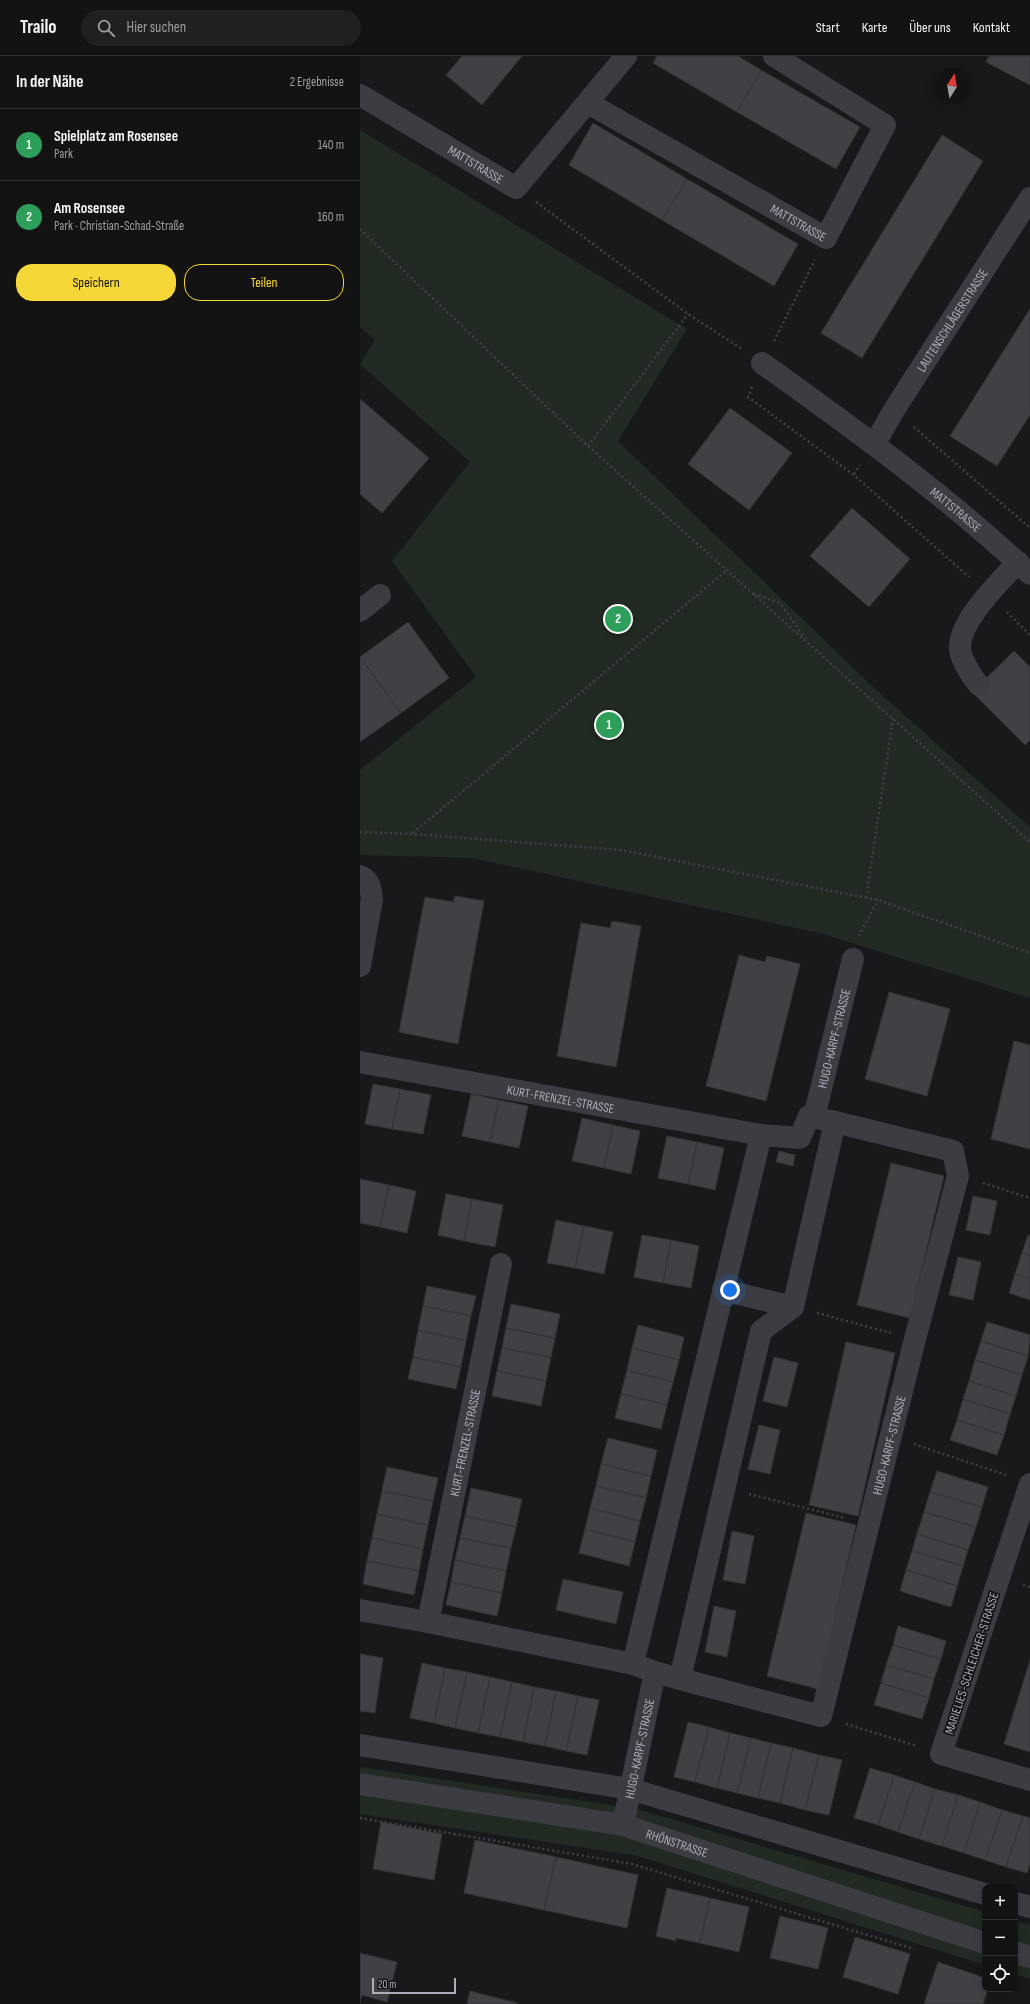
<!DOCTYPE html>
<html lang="de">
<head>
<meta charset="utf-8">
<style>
  :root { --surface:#131314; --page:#202022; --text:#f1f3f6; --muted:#9d9ea0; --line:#323234; --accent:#f5d738 }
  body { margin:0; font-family:"Sofia Sans Condensed",sans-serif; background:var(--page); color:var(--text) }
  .controls { position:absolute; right:12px; bottom:12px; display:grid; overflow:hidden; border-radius:8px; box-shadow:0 2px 10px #0003 }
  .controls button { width:36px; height:36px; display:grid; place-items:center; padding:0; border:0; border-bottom:1px solid var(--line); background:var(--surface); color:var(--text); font:20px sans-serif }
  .compass { position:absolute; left:574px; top:12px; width:36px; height:36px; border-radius:50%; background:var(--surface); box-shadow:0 2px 10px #0003; rotate:11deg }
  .scale { position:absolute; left:12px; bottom:10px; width:84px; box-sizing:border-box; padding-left:4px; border:2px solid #abadbb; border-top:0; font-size:11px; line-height:14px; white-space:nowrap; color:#abadbb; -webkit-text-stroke:3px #141416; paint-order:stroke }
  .you { position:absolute; left:370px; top:1234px; width:14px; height:14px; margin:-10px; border:3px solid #fff; border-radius:50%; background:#1a73e8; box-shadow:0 0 0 6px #1a73e833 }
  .badge { display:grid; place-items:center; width:26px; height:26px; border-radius:50%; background:var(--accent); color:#fff; font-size:13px; font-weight:700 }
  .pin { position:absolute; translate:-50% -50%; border:2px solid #fff; box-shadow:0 1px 4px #0006 }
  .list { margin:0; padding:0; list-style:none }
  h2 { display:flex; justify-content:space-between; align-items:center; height:52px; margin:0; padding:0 16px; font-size:17px }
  h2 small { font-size:13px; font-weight:400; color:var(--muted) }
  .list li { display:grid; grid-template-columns:26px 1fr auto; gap:12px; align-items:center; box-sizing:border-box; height:72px; padding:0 16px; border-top:1px solid var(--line) }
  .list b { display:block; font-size:15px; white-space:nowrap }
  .list p { margin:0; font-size:13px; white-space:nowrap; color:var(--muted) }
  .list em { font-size:13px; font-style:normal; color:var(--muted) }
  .actions { display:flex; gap:8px; padding:12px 16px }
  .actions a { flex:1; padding:9px 0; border:1px solid var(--accent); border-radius:16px; text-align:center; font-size:14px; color:var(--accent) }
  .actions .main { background:var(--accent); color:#111 }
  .icon { flex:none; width:22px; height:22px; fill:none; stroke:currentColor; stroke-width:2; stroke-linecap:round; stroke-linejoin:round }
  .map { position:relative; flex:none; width:670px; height:1948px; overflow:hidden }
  header { display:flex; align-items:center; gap:24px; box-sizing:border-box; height:56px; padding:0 20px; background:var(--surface); border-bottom:1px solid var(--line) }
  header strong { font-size:19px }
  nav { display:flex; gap:22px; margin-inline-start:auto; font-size:14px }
  .search { width:280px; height:36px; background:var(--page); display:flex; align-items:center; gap:10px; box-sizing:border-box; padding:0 14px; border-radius:22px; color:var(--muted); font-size:15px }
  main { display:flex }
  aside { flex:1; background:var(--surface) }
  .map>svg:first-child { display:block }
  .green { fill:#212a23 }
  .building { fill:#414145; stroke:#343337 }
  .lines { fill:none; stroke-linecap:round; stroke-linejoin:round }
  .path { stroke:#404147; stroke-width:2.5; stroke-dasharray:2 3; stroke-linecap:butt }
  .minor { stroke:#3c3c42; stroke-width:22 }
  .labels { text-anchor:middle; stroke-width:3.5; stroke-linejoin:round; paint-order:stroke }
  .street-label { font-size:13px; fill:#abadbb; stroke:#141416 }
</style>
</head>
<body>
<header>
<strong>Trailo</strong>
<div class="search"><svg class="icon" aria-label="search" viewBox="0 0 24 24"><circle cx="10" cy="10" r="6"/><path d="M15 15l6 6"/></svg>Hier suchen</div>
<nav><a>Start</a><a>Karte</a><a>Über uns</a><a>Kontakt</a></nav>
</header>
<main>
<aside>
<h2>In der Nähe<small>2 Ergebnisse</small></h2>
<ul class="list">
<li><span class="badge" style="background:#2e9e5b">1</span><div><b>Spielplatz am Rosensee</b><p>Park</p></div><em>140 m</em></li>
<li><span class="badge" style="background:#2e9e5b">2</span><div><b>Am Rosensee</b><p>Park · Christian-Schad-Straße</p></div><em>160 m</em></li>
</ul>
<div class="actions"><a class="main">Speichern</a><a>Teilen</a></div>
</aside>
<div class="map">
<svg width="670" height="1948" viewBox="0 0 670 1948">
  <rect width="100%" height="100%" fill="#19191b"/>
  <!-- green -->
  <path class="green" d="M 0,74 L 327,273 L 258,385 L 512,630 L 670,771 L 670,942 L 459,877 L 112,802 L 0,799 L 0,714 L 116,621 L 32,505 L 110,406 L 0,308 L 15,284 L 0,271 Z
    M 0,1711 L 277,1753 L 625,1856 L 625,1909 L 278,1800 L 0,1758 Z
    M 655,1865 L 670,1869 L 670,1923 L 655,1918 Z"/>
  <!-- building -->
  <path class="building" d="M 102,0 L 162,0 L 122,49 L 86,19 Z
    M 297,0 L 378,0 L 401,14 L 377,56 L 293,7 Z
    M 629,0 L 670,0 L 670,29 L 626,6 Z
    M 401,14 L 500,71 L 476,113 L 377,56 Z
    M 233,67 L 327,123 L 302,164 L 209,109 Z
    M 582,79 L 623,105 L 502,302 L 461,277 Z
    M 327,123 L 438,188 L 414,230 L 302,164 Z
    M 670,253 L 670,359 L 637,410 L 590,380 Z
    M 0,343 L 69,402 L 22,457 L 0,438 Z
    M 370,352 L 432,397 L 389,454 L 328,408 Z
    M 492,452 L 550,503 L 509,551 L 450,500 Z
    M 48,566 L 89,622 L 41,657 L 0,601 Z
    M 654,595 L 670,611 L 670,684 L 665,689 L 612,636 Z
    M 0,601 L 41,657 L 0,686 Z
    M 95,840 L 124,845 L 98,988 L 39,976 L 65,841 L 93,846 Z
    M 252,865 L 281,870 L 256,1011 L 197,1000 L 221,867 L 250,872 Z
    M 379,899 L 405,906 L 407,900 L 440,908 L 406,1045 L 346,1030 Z
    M 529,936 L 590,953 L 567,1040 L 505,1023 Z
    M 654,985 L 670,989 L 670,1093 L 631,1083 Z
    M 13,1028 L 40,1033 L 32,1073 L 5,1068 Z
    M 40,1033 L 71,1039 L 63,1078 L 32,1073 Z
    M 111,1038 L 139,1044 L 130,1086 L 102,1080 Z
    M 139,1044 L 168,1050 L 159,1092 L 130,1086 Z
    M 222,1062 L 253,1069 L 244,1112 L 212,1105 Z
    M 253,1069 L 280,1075 L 271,1118 L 244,1112 Z
    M 307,1080 L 337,1086 L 328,1128 L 298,1122 Z
    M 337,1086 L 364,1092 L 355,1134 L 328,1128 Z
    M 419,1095 L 435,1099 L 433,1110 L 416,1106 Z
    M 531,1107 L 584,1120 L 550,1262 L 497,1249 Z
    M 0,1123 L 29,1129 L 20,1171 L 0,1167 Z
    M 29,1129 L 56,1135 L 47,1177 L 20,1171 Z
    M 86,1138 L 112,1143 L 104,1185 L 78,1179 Z
    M 613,1140 L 637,1145 L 630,1179 L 606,1174 Z
    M 112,1143 L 143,1149 L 135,1191 L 104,1185 Z
    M 196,1164 L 224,1170 L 215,1212 L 187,1207 Z
    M 224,1170 L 253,1176 L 244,1218 L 215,1212 Z
    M 282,1179 L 311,1184 L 303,1227 L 274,1221 Z
    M 668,1179 L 670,1180 L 670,1200 L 662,1197 Z
    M 311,1184 L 339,1190 L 331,1232 L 303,1227 Z
    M 662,1197 L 670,1200 L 670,1223 L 655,1218 Z
    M 598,1201 L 621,1206 L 613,1244 L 589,1239 Z
    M 655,1218 L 670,1223 L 670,1244 L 649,1237 Z
    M 67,1230 L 116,1240 L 111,1260 L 63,1250 Z
    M 151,1248 L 200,1258 L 195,1282 L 146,1272 Z
    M 63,1250 L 111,1260 L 106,1285 L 58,1274 Z
    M 627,1266 L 670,1279 L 668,1300 L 621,1285 Z
    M 278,1269 L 324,1281 L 319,1304 L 272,1292 Z
    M 146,1272 L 195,1282 L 191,1301 L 142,1292 Z
    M 58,1274 L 106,1285 L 101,1311 L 53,1301 Z
    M 621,1285 L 668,1300 L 662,1319 L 615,1304 Z
    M 486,1286 L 535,1297 L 498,1460 L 449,1449 Z
    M 142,1292 L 191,1301 L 186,1325 L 137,1315 Z
    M 272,1292 L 319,1304 L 313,1326 L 267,1314 Z
    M 53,1301 L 101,1311 L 96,1333 L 48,1323 Z
    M 414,1301 L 438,1307 L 427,1351 L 403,1345 Z
    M 615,1304 L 662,1319 L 656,1340 L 609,1325 Z
    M 267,1314 L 313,1326 L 307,1349 L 261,1338 Z
    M 137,1315 L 186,1325 L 181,1350 L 132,1340 Z
    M 609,1325 L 656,1340 L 650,1358 L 603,1343 Z
    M 261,1338 L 307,1349 L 301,1373 L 255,1362 Z
    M 603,1343 L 650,1358 L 644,1379 L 597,1364 Z
    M 597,1364 L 644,1379 L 637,1399 L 590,1384 Z
    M 399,1369 L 420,1374 L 410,1418 L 388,1413 Z
    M 248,1382 L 297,1394 L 291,1420 L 241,1408 Z
    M 241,1408 L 291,1420 L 286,1442 L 236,1430 Z
    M 27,1411 L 78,1422 L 73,1445 L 22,1435 Z
    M 577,1415 L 628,1431 L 622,1451 L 570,1436 Z
    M 236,1430 L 286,1442 L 280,1465 L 230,1452 Z
    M 111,1432 L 162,1443 L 156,1471 L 105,1460 Z
    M 22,1435 L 73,1445 L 68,1469 L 17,1458 Z
    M 570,1436 L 622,1451 L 616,1471 L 564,1456 Z
    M 230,1452 L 280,1465 L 275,1486 L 225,1473 Z
    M 564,1456 L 616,1471 L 608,1494 L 557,1478 Z
    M 446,1457 L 496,1469 L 458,1633 L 407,1620 Z
    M 17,1458 L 68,1469 L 63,1493 L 12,1482 Z
    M 105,1460 L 156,1471 L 151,1492 L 100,1482 Z
    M 225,1473 L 275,1486 L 269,1510 L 219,1497 Z
    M 372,1475 L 394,1480 L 385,1528 L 363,1524 Z
    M 557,1478 L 608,1494 L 603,1510 L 552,1495 Z
    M 12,1482 L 63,1493 L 59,1515 L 7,1505 Z
    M 100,1482 L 151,1492 L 146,1515 L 95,1504 Z
    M 552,1495 L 603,1510 L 597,1530 L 546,1514 Z
    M 95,1504 L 146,1515 L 142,1537 L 91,1526 Z
    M 7,1505 L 59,1515 L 54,1539 L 3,1528 Z
    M 546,1514 L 597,1530 L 591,1551 L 540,1535 Z
    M 203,1523 L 263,1536 L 256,1568 L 196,1554 Z
    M 91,1526 L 142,1537 L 137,1560 L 86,1549 Z
    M 354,1550 L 376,1555 L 367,1601 L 345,1596 Z
    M 538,1570 L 586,1585 L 581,1603 L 533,1589 Z
    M 533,1589 L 581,1603 L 574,1623 L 526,1609 Z
    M 0,1598 L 23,1602 L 15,1657 L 0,1655 Z
    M 670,1604 L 670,1696 L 644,1688 Z
    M 62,1607 L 85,1612 L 74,1667 L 50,1662 Z
    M 526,1609 L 574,1623 L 569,1642 L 521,1627 Z
    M 85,1612 L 107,1616 L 95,1672 L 74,1667 Z
    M 107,1616 L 130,1621 L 118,1677 L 95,1672 Z
    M 130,1621 L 152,1626 L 140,1681 L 118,1677 Z
    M 152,1626 L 174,1631 L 163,1686 L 140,1681 Z
    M 521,1627 L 569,1642 L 562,1663 L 514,1649 Z
    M 174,1631 L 196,1635 L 185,1690 L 163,1686 Z
    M 196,1635 L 218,1640 L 206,1695 L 185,1690 Z
    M 218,1640 L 239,1644 L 227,1699 L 206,1695 Z
    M 328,1666 L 349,1671 L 335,1726 L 314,1721 Z
    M 349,1671 L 370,1677 L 357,1732 L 335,1726 Z
    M 370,1677 L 391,1682 L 377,1737 L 357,1732 Z
    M 391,1682 L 411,1687 L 398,1742 L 377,1737 Z
    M 411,1687 L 433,1692 L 420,1747 L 398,1742 Z
    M 433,1692 L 459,1699 L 445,1754 L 420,1747 Z
    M 459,1699 L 482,1704 L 469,1759 L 445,1754 Z
    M 510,1712 L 534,1719 L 518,1769 L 494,1762 Z
    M 534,1719 L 555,1726 L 538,1776 L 518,1769 Z
    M 555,1726 L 575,1733 L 559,1783 L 538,1776 Z
    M 575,1733 L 598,1739 L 582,1790 L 559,1783 Z
    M 598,1739 L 620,1746 L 604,1797 L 582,1790 Z
    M 620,1746 L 642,1754 L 625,1804 L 604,1797 Z
    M 642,1754 L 663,1760 L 646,1811 L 625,1804 Z
    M 663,1760 L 670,1762 L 670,1807 L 667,1817 L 646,1811 Z
    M 21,1766 L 82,1778 L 74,1824 L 13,1813 Z
    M 115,1784 L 196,1801 L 184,1854 L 104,1837 Z
    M 196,1801 L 278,1819 L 267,1872 L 184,1854 Z
    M 307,1832 L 350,1842 L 340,1887 L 316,1882 L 316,1885 L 296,1880 Z
    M 350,1842 L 389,1851 L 379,1896 L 340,1887 Z
    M 420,1860 L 468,1872 L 458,1913 L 410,1902 Z
    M 495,1881 L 550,1898 L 538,1938 L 483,1921 Z
    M 0,1897 L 37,1906 L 27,1946 L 2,1939 L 0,1946 Z
    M 578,1906 L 625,1922 L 625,1933 L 628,1933 L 623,1948 L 564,1948 Z
    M 110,1935 L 157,1947 L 157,1948 L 107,1948 Z"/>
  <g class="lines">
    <!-- path -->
    <path class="path" d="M 176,146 L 328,258 L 382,293
      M 0,173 L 228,390 L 670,786
      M 414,285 L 455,204
      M 392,331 L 388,341 L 494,419 L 609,521
      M 554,371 L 670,472
      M 228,390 L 328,258
      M 494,418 L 500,409
      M 394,538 L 420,547 L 446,584
      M 647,556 L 670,579
      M 0,776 L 52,778 L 261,794 L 518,844 L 670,897
      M 53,777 L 367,514
      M 506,842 L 533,663
      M 499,880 L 518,844
      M 623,1127 L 670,1142
      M 457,1257 L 531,1277
      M 554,1388 L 646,1419
      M 389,1438 L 485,1462
      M 663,1529 L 670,1531
      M 486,1668 L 557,1690
      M 0,1762 L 272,1808 L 554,1893"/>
    <!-- minor -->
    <g class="minor">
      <path id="s1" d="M 0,39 L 156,132 L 266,0"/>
      <path id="s2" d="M 228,47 L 466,182 L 525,69 L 414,0"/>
      <path id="s3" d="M 402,307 C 494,373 587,440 670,518"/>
      <path id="s4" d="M 515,387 L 534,354 L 670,142"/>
      <path d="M 0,555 L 20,539"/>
      <path d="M 619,629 C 613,623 601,603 600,594 C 598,565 639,527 658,506"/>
      <path d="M 0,820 C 10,824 11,833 12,843 L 0,910"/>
      <path id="s5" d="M 0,1006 L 401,1079"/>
      <path id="s6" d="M 454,1061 L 493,903"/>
      <path d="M 363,1234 L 433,1251"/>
      <path d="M 670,1428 L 581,1698 L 670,1724"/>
      <path d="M 0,1554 L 68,1566 L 273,1608"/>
      <path id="s7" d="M 68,1566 L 141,1208"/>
      <path id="s8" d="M 320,1623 L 461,1660 L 555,1283 L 598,1120 L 593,1095 L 475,1066"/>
      <path d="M 0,1689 L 270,1733 L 625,1838"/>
      <path id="s9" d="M 0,1728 L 263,1769 L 625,1887"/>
      <path id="s10" d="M 263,1769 L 295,1616 L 320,1623 L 401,1275 L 433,1251 L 475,1066 L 449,1060 L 440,1082 L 401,1079 L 273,1608 L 295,1616"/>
      <path d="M 655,1847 L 670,1851"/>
      <path d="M 655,1896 L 670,1901"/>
    </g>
  </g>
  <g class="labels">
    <!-- street labels -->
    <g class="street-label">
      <text dy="5" stroke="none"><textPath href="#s1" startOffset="135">MATTSTRASSE</textPath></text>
      <text dy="5" stroke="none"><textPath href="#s2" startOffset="242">MATTSTRASSE</textPath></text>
      <text dy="5" stroke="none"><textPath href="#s4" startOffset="145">LAUTENSCHLÄGERSTRASSE</textPath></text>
      <text dy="5" stroke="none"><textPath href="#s3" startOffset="243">MATTSTRASSE</textPath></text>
      <text dy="5" stroke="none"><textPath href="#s6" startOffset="81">HUGO-KARPF-STRASSE</textPath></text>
      <text dy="5" stroke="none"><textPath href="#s5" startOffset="204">KURT-FRENZEL-STRASSE</textPath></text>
      <text dy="5" stroke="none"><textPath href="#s7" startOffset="183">KURT-FRENZEL-STRASSE</textPath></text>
      <text dy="5" stroke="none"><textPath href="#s8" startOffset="425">HUGO-KARPF-STRASSE</textPath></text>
      <text transform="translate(611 1607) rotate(-72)" y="5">MARIELIES-SCHLEICHER-STRASSE</text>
      <text dy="5" stroke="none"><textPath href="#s10" startOffset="78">HUGO-KARPF-STRASSE</textPath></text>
      <text dy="5" stroke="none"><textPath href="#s9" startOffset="323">RHÖNSTRASSE</textPath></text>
    </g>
  </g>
</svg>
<div class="controls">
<button>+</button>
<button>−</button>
<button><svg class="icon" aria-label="locate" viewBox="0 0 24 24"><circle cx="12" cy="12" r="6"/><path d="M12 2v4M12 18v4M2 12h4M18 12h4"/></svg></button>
</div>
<svg class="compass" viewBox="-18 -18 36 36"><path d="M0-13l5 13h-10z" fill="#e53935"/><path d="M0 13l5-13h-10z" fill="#9d9ea0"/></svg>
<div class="scale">20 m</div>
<div class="you"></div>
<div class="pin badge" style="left:249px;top:669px;background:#2e9e5b">1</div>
<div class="pin badge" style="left:258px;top:563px;background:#2e9e5b">2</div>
</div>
</main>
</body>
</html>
